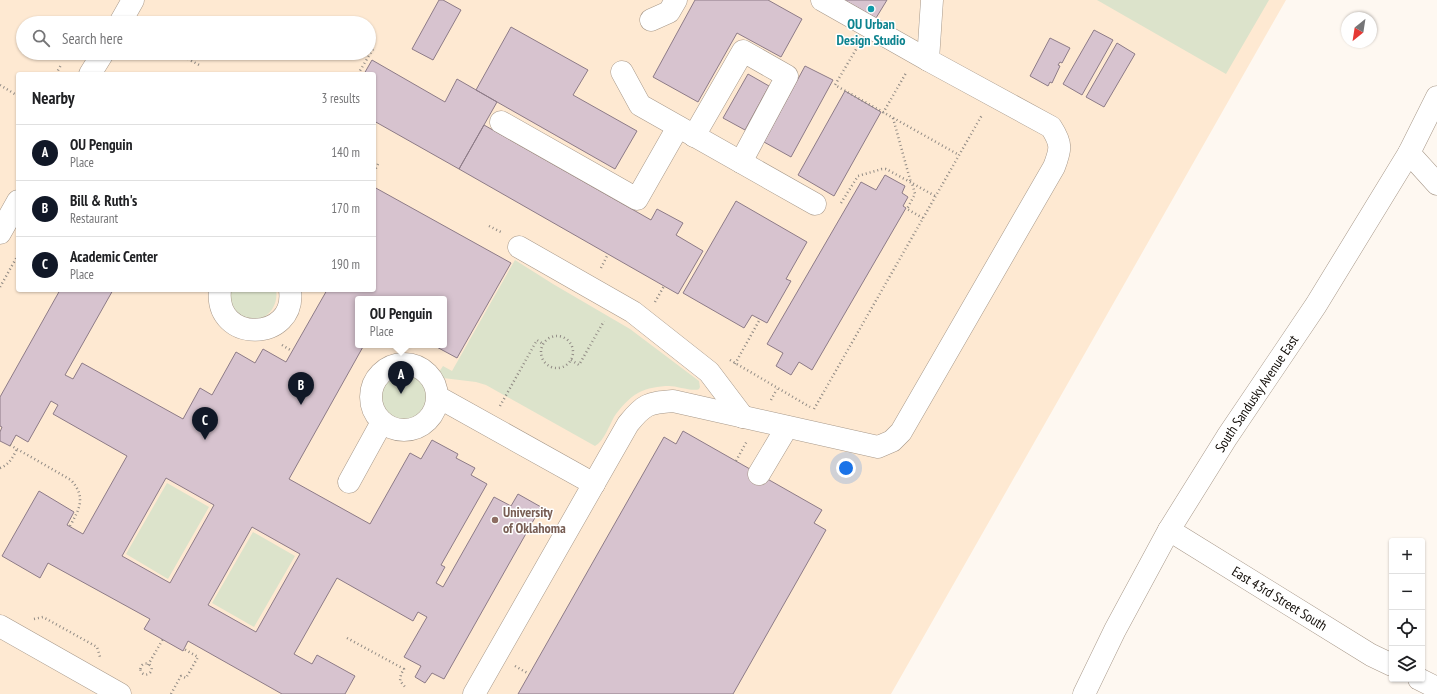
<!DOCTYPE html>
<html lang="en">
<head>
<meta charset="utf-8">
<style>
  :root { --surface:#fff; --page:#f6f6f6; --text:#202124; --muted:#757577; --line:#e0e0e0; --accent:#111827 }
  body { margin:0; font-family:"PT Sans Narrow",sans-serif; background:var(--page); color:var(--text) }
  .controls { position:absolute; right:12px; bottom:12px; display:grid; overflow:hidden; border-radius:4px; box-shadow:0 1px 3px #0004 }
  .controls button { width:36px; height:36px; display:grid; place-items:center; padding:0; border:0; border-bottom:1px solid var(--line); background:var(--surface); color:var(--text); font:20px sans-serif }
  .compass { position:absolute; left:1341px; top:12px; width:36px; height:36px; border-radius:50%; background:var(--surface); box-shadow:0 1px 3px #0004; rotate:210deg }
  .you { position:absolute; left:846px; top:468px; width:14px; height:14px; margin:-10px; border:3px solid #fff; border-radius:50%; background:#1a73e8; box-shadow:0 0 0 6px #1a73e833 }
  .badge { display:grid; place-items:center; width:26px; height:26px; border-radius:50%; background:var(--accent); color:#fff; font-size:13px; font-weight:700 }
  .pin { position:absolute; translate:-50% -33px; filter:drop-shadow(0 1px 2px #0008) }
  .pin::after { content:''; position:absolute; top:21px; width:14px; height:12px; background:inherit; clip-path:polygon(0 0,100% 0,50% 100%) }
  .popup { position:absolute; left:355px; top:296px; width:92px; height:52px; box-sizing:border-box; display:grid; place-content:center; border-radius:4px; background:var(--surface); filter:drop-shadow(0 1px 3px #0005); font-size:13px; white-space:nowrap; color:var(--muted) }
  .popup b { font-size:15px; color:var(--text) }
  .popup::after { content:''; position:absolute; left:50%; top:100%; margin-left:-8px; border:8px solid transparent; border-top-color:var(--surface) }
  .list { margin:0; padding:0; list-style:none }
  h2 { display:flex; justify-content:space-between; align-items:center; height:52px; margin:0; padding:0 16px; font-size:17px }
  h2 small { font-size:13px; font-weight:400; color:var(--muted) }
  .list li { display:grid; grid-template-columns:26px 1fr auto; gap:12px; align-items:center; box-sizing:border-box; height:56px; padding:0 16px; border-top:1px solid var(--line) }
  .list b { display:block; font-size:15px; white-space:nowrap }
  .list p { margin:0; font-size:13px; white-space:nowrap; color:var(--muted) }
  .list em { font-size:13px; font-style:normal; color:var(--muted) }
  .icon { flex:none; width:22px; height:22px; fill:none; stroke:currentColor; stroke-width:2; stroke-linecap:round; stroke-linejoin:round }
  .map { position:relative; flex:none; width:1437px; height:694px; overflow:hidden }
  .search { position:absolute; background:var(--surface); box-shadow:0 1px 3px #0004; left:16px; top:16px; width:360px; height:44px; display:flex; align-items:center; gap:10px; box-sizing:border-box; padding:0 14px; border-radius:22px; color:var(--muted); font-size:15px }
  .panel { position:absolute; background:var(--surface); box-shadow:0 1px 3px #0004; left:16px; top:72px; width:360px; height:220px; border-radius:4px }
  .map>svg:first-child { display:block }
  .built { fill:#fee9d2; fill-rule:evenodd }
  .green { fill:#dce3cb }
  .building { fill:#d7c3cf; stroke:#8d7b87; fill-rule:evenodd }
  .lines { fill:none; stroke-linecap:round; stroke-linejoin:round }
  .minor-casing { stroke:#a79889; stroke-width:23 }
  .path { stroke:#918b85; stroke-width:2.5; stroke-dasharray:1 3; stroke-linecap:butt }
  .minor { stroke:#fff; stroke-width:22 }
  .culture-dot { fill:#0f9aa8; stroke:#fff; stroke-width:1.5 }
  .education-dot { fill:#8d6e63; stroke:#fff; stroke-width:1.5 }
  .labels { text-anchor:middle; stroke-width:3; stroke-linejoin:round; paint-order:stroke }
  .culture-label { font-size:14px; font-weight:bold; fill:#0d838f; stroke:#fff }
  .street-label { font-size:14px; fill:#100b06; stroke:#fff }
  .education-label { font-size:14px; font-weight:bold; fill:#785e54; stroke:#fff; text-anchor:start }
</style>
</head>
<body>
<div class="map">
<svg width="1437" height="694" viewBox="0 0 1437 694">
  <rect width="100%" height="100%" fill="#fef8f1"/>
  <!-- built -->
  <path class="built" d="M 0,0 L 1286,0 L 891,694 L 0,694 ZM 23,23 L 369,23 L 369,53 L 23,53 ZM 18,74 L 374,74 L 374,290 L 18,290 ZM 358,299 L 444,299 L 444,345 L 358,345 Z"/>
  <!-- green -->
  <path class="green" d="M 1097,0 L 1269,0 L 1226,74 Z
    M 515,260 L 553,284 L 630,329 L 699,381 L 700,387 L 699,389 C 693,392 677,386 669,386 C 659,386 647,388 638,393 C 629,398 620,408 614,417 C 609,426 604,441 595,446 L 486,385 L 476,382 L 443,378 L 439,372 L 443,366 L 452,371 Z
    M 227,290 L 276,290 C 279,305 267,322 250,320 C 245,319 240,315 235,313 Z
    M377 395a25 25 0 1 1 50 0a25 25 0 1 1-50 0Z
    M 167,483 L 209,507 L 168,579 L 126,554 Z
    M 253,532 L 295,556 L 254,627 L 212,603 Z"/>
  <!-- building -->
  <path class="building" d="M 439,0 L 443,0 L 461,10 L 433,60 L 412,49 Z
    M 695,0 L 768,0 L 802,19 L 781,57 L 737,33 L 698,102 L 653,77 Z
    M 844,0 L 887,0 L 876,18 Z
    M 511,27 L 588,70 L 573,95 L 637,131 L 615,169 L 476,90 Z
    M 1094,30 L 1113,40 L 1082,95 L 1063,84 Z
    M 1050,38 L 1070,48 L 1062,63 L 1060,62 L 1058,65 L 1060,66 L 1052,83 L 1050,82 L 1048,86 L 1030,76 Z
    M 1117,43 L 1135,54 L 1104,107 L 1086,97 Z
    M 372,60 L 445,102 L 457,79 L 497,102 L 459,169 L 374,121 L 374,74 L 364,74 Z
    M 805,66 L 833,80 L 791,157 L 764,142 Z
    M 748,74 L 769,86 L 745,130 L 723,118 Z
    M 845,91 L 881,112 L 834,196 L 798,175 Z
    M 484,125 L 651,220 L 657,209 L 683,223 L 676,235 L 703,251 L 678,294 L 459,169 Z
    M 885,175 L 905,186 L 902,193 L 908,197 L 903,206 L 906,208 L 812,370 L 799,362 L 791,375 L 776,366 L 783,353 L 767,344 L 861,182 L 876,190 Z
    M 374,187 L 511,263 L 457,358 L 433,345 L 444,345 L 444,299 L 358,299 L 358,345 L 364,345 L 289,479 L 370,524 L 410,453 L 421,459 L 432,440 L 458,454 L 456,458 L 475,468 L 471,475 L 487,484 L 441,565 L 445,567 L 436,583 L 443,587 L 494,497 L 511,506 L 518,494 L 541,507 L 444,679 L 432,673 L 425,683 L 415,677 L 421,666 L 404,657 L 427,617 L 418,612 L 413,621 L 337,578 L 294,654 L 312,664 L 317,655 L 355,676 L 345,694 L 282,694 L 188,641 L 183,651 L 144,629 L 150,619 L 48,563 L 40,578 L 2,556 L 39,491 L 74,512 L 67,525 L 83,534 L 127,456 L 53,414 L 58,405 L 51,401 L 28,442 L 16,435 L 10,446 L 0,441 L 0,432 L 2,427 L 0,426 L 0,397 L 60,290 L 113,290 L 65,375 L 73,379 L 82,363 L 183,419 L 200,388 L 212,395 L 236,352 L 255,363 L 263,349 L 286,362 L 327,290 L 374,290 ZM 166,478 L 214,505 L 170,583 L 122,556 ZM 252,527 L 300,554 L 256,632 L 208,605 Z
    M 736,201 L 807,242 L 786,279 L 791,281 L 767,323 L 752,315 L 744,328 L 683,293 Z
    M 683,431 L 822,510 L 814,523 L 826,530 L 733,694 L 518,694 L 664,437 L 676,444 Z"/>
  <g class="lines">
    <!-- minor casing -->
    <g class="minor-casing">
      <g id="minor">
        <path d="M 822,0 L 928,60"/>
        <path d="M 651,20 L 669,12 L 676,0"/>
        <path d="M 120,23 L 133,0"/>
        <path d="M 622,72 L 640,105 L 815,204"/>
        <path d="M 90,74 L 103,53"/>
        <path d="M 501,122 L 637,199 L 678,127"/>
        <path d="M 694,136 L 743,51 L 787,76 L 741,162"/>
        <path d="M 1409,153 L 1437,184"/>
        <path d="M 0,233 L 18,201"/>
        <path d="M 519,247 L 633,312 L 709,372 L 743,417"/>
        <path d="M 220,290 C 214,344 297,342 290,290"/>
        <circle cx="404" cy="397" r="33"/>
        <path d="M 438,397 L 594,484"/>
        <path d="M 759,474 L 787,427"/>
        <path d="M 349,482 L 382,422"/>
        <path id="s1" d="M 1169,530 L 1371,655 L 1392,665"/>
        <path d="M 0,626 L 120,694"/>
        <path d="M 1419,679 L 1437,688"/>
        <path d="M 474,694 L 628,424 C 644,404 648,403 673,401 L 878,447 L 892,441 L 901,432 L 1054,167 C 1061,149 1062,144 1051,127 L 928,60 L 932,0"/>
        <path id="s2" d="M 1084,694 L 1115,630 L 1169,530 L 1227,437 L 1316,305 L 1409,153 L 1437,97"/>
      </g>
    </g>
    <!-- path -->
    <path class="path" d="M 858,46 L 835,85 L 959,155
      M 177,53 L 201,66
      M 56,74 L 61,65
      M 358,74 L 373,49
      M 0,85 L 18,96
      M 883,113 L 906,73
      M 893,118 L 911,183
      M 374,172 L 379,162
      M 841,203 L 858,176 L 882,169 L 886,169 L 912,183
      M 923,218 L 907,209 L 915,194 L 912,183 L 935,196
      M 489,226 L 503,233
      M 601,268 L 608,254
      M 0,287 L 18,255
      M 655,302 L 664,286
      M541 352a16 16 0 1 1 32 0a16 16 0 1 1-32 0Z
      M 282,345 L 292,351
      M 571,360 L 579,365 L 604,321
      M 730,360 L 810,407
      M 735,364 L 760,319
      M 771,400 L 777,389
      M 500,406 L 537,340 L 543,344
      M 814,409 L 982,115
      M 10,445 L 71,480 C 86,497 80,508 70,526
      M 736,461 L 747,441
      M 0,468 C 9,465 13,457 17,449
      M 34,619 L 43,617 L 97,647 L 100,657
      M 347,638 L 404,669 L 401,674 L 400,681 L 406,688
      M140.5 669a5.5 5.5 0 1 1 11 0a5.5 5.5 0 1 1-11 0Z
      M 148,665 L 163,639
      M 515,666 L 529,674
      M 171,694 L 181,676 L 186,678 L 198,657 L 184,649"/>
    <!-- minor -->
    <use href="#minor" class="minor"/>
  </g>
  <!-- markers -->
  <circle class="culture-dot" cx="871" cy="9" r="4"/>
  <circle class="education-dot" cx="495" cy="520" r="4"/>
  <g class="labels">
    <!-- culture labels -->
    <g class="culture-label">
      <text x="871" y="29">OU Urban<tspan x="871" dy="16">Design Studio</tspan></text>
    </g>
    <!-- street labels -->
    <g class="street-label">
      <text dy="5" stroke="none"><textPath href="#s2" startOffset="347">South Sandusky Avenue East</textPath></text>
      <text dy="5" stroke="none"><textPath href="#s1" startOffset="130">East 43rd Street South</textPath></text>
    </g>
    <!-- education labels -->
    <g class="education-label">
      <text x="503" y="517">University<tspan x="503" dy="16">of Oklahoma</tspan></text>
    </g>
  </g>
</svg>
<div class="controls">
<button>+</button>
<button>−</button>
<button><svg class="icon" aria-label="locate" viewBox="0 0 24 24"><circle cx="12" cy="12" r="6"/><path d="M12 2v4M12 18v4M2 12h4M18 12h4"/></svg></button>
<button><svg class="icon" aria-label="layers" viewBox="0 0 24 24"><path d="M12 4l9 5-9 5-9-5zM3 14l9 5 9-5"/></svg></button>
</div>
<svg class="compass" viewBox="-18 -18 36 36"><path d="M0-13l5 13h-10z" fill="#e53935"/><path d="M0 13l5-13h-10z" fill="#757577"/></svg>
<div class="you"></div>
<div class="pin badge" style="left:401px;top:394px">A</div>
<div class="popup"><b>OU Penguin</b>Place</div>
<div class="pin badge" style="left:301px;top:405px">B</div>
<div class="pin badge" style="left:205px;top:440px">C</div>
<div class="search"><svg class="icon" aria-label="search" viewBox="0 0 24 24"><circle cx="10" cy="10" r="6"/><path d="M15 15l6 6"/></svg>Search here</div>
<section class="panel">
<h2>Nearby<small>3 results</small></h2>
<ul class="list">
<li><span class="badge">A</span><div><b>OU Penguin</b><p>Place</p></div><em>140 m</em></li>
<li><span class="badge">B</span><div><b>Bill &amp; Ruth's</b><p>Restaurant</p></div><em>170 m</em></li>
<li><span class="badge">C</span><div><b>Academic Center</b><p>Place</p></div><em>190 m</em></li>
</ul>
</section>
</div>
</body>
</html>
